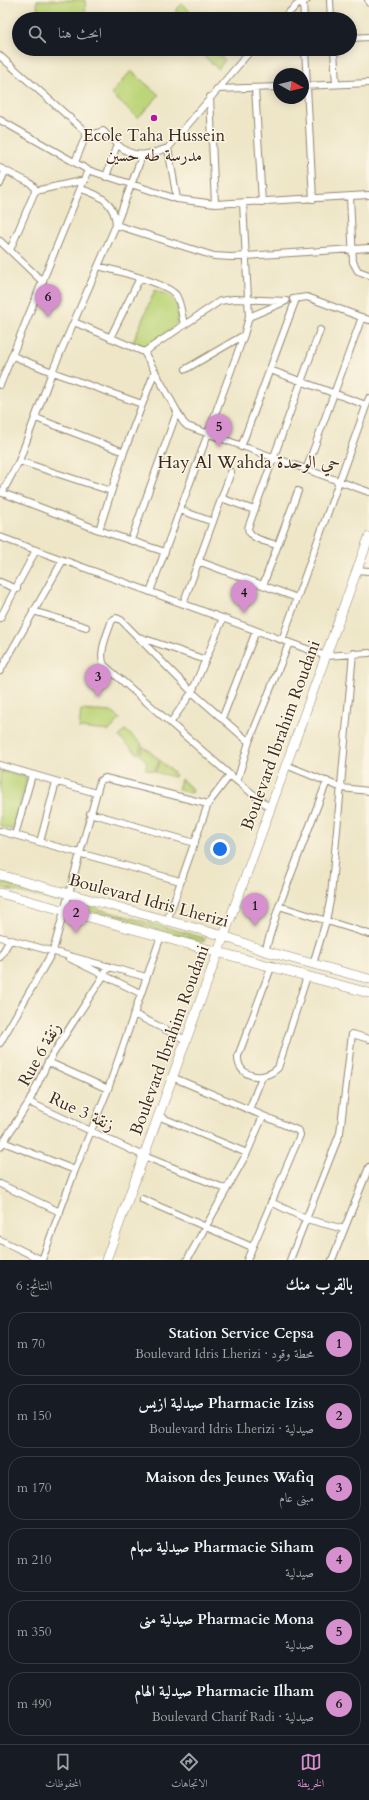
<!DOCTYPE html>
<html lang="ar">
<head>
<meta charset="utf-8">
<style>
  :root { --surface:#171b24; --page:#242831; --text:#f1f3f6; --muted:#9ea1a6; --line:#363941; --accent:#d690ce }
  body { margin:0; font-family:Cardo,Amiri,serif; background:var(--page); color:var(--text); direction:rtl }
  .compass { position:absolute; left:273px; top:68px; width:36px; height:36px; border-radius:50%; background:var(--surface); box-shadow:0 2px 10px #0003; rotate:98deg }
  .you { position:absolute; left:220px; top:849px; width:14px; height:14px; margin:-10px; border:3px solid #fff; border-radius:50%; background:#1a73e8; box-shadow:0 0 0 6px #1a73e833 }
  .badge { display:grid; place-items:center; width:26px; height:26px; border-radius:50%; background:var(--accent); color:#111; font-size:13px; font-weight:700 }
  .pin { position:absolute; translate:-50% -33px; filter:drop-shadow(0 1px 2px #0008) }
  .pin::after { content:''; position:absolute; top:21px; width:14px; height:12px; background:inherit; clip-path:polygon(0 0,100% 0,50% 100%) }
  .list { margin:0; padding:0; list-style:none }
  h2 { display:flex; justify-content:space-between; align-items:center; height:52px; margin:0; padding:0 16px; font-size:17px }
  h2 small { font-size:13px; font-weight:400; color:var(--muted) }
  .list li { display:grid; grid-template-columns:26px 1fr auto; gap:12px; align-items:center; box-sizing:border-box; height:64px; margin:0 8px 8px; padding:0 8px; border:1px solid var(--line); border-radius:16px }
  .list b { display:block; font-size:15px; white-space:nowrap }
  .list p { margin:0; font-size:13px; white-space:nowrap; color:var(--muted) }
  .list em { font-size:13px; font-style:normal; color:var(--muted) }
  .icon { flex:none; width:22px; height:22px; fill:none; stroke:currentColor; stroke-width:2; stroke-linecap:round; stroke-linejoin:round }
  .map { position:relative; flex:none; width:369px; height:1260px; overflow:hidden; direction:ltr }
  .search { position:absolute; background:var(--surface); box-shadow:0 2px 10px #0003; left:12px; right:12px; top:12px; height:44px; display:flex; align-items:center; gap:10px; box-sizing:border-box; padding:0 14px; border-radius:22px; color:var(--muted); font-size:15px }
  .sheet { height:484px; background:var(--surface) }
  nav { display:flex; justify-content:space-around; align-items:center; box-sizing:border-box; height:56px; border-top:1px solid var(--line); background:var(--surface); font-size:11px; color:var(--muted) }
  nav a { display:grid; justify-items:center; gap:2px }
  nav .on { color:var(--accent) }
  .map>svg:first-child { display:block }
  .green { fill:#bdd579; stroke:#7c804c }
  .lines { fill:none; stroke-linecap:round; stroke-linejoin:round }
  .street-casing { stroke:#948872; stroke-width:8 }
  .secondary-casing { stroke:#948872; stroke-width:10 }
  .street { stroke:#fff; stroke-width:6 }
  .secondary { stroke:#fff; stroke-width:9 }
  .poi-dot { fill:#b5179e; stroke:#fcf5e5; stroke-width:1.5 }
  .labels { text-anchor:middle; stroke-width:3; stroke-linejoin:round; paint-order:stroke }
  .poi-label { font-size:17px; fill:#3b2a1e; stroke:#fcf5e5 }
  .street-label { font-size:17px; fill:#3b2a1e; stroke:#fcf5e5 }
  .neighbourhood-label { font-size:18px; fill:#3b2a1e; stroke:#fcf5e5 }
</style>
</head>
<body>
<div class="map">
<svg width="369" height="1260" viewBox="0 0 369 1260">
  <rect width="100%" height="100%" fill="#fcf5e5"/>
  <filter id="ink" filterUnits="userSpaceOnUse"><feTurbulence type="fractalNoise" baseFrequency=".025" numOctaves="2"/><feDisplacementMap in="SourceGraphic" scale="8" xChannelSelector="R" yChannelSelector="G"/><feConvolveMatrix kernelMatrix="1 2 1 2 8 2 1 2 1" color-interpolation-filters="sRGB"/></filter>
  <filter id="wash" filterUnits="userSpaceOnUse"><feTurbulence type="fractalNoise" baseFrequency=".012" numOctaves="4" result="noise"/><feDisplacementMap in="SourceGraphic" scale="16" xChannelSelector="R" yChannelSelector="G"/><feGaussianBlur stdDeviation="0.9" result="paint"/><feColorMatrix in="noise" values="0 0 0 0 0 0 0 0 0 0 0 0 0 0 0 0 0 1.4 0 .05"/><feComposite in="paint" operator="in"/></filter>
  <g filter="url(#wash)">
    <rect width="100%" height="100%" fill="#eee6c7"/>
    <!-- green -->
    <path class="green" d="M 37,0 L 85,0 L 86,19 L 38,19 Z
      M 182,4 L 198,19 L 184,19 L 175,11 Z
      M 196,49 L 213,49 L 225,60 L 218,69 Z
      M 131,71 L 159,95 L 138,118 L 111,94 Z
      M 155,290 C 160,292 166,294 171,297 C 179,302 180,319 175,327 L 146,348 L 133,342 Z
      M 81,710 L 112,712 L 120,719 L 109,731 L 79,728 Z
      M 125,730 L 142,744 L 138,754 L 119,737 Z
      M 143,746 L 160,760 L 154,771 L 145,769 L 147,762 L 140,755 Z
      M 161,761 L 175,774 L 174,777 L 155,772 Z
      M 0,771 L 27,778 L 12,830 L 0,826 Z
      M 181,779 L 193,790 L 191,793 L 178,790 Z
      M 0,882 L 55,897 L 58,900 L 54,901 L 0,887 Z
      M 77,903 L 204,938 L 205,940 L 203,942 L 78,908 L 76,905 Z"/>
  </g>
  <g filter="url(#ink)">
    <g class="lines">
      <!-- street casing -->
      <g class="street-casing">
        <path id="street" d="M 330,0 L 331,19
          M 368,0 L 369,3
          M 303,2 L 304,19
          M 282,19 L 297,5 L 307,0
          M 350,38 L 369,37
          M 305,49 L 313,199
          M 334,49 L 336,84
          M 0,56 L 87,133 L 94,134 L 103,131 C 129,156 133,160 168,148
          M 303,86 L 369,83
          M 255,88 L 262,202
          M 217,89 L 279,87
          M 210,97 L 215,204
          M 0,120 L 88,170 L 177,199 L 215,204 L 369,195
          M 75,162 L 87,133
          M 0,168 L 30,183 L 34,187 L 35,191
          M 106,177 L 117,144
          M 0,184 L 5,171
          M 81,189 C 101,195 115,203 116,225 L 214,256 L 231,257 L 369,248
          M 350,196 L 353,262 L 358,271 L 369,275
          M 177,199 L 168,148 L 252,49
          M 0,241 L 43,282
          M 10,250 L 35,191 L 85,180
          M 98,266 C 114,270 168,283 176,295 C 181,303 182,316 184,325
          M 293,299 L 307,297 L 369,320
          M 249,317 L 284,302
          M 74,322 L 144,352 L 183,422 L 187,426 L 369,492
          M 110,338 L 140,278
          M 144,352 L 220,301 L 234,299 L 286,301
          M 13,356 L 52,372 L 142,404
          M 186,369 L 244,335
          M 270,370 L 366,405
          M 0,385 L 88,170
          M 36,418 L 124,452
          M 241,447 L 296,299
          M 19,461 L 111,491
          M 306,470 L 362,317
          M 0,492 L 99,530 L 165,552
          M 2,493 L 19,461 L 52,372 L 116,225 L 142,156
          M 221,498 L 254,510
          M 180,510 L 213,522
          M 99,530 L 124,452 L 155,371
          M 0,537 L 326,656 L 369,653
          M 131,540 L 177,412
          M 277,545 C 268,542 249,539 248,528 L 320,330
          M 198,561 L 297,598
          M 357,570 L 369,571
          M 0,582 L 17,589
          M 263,585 L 298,491
          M 150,592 L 244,335 L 249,317 L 243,203
          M 183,604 L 231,472
          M 33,611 L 86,627
          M 0,618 L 36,550
          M 139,637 L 206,660
          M 282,640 L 369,398
          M 0,671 L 63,560
          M 222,719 L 256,631
          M 171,722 L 192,692 L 223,618
          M 249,742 L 192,692 L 121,620 L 116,618 L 112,620 C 108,632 98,653 104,665 L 237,781 L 270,808
          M 0,765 L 96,793
          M 286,765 L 342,788 L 369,791
          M 237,781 L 249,742 L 289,643
          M 90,813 L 195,843
          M 0,831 L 180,881
          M 15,835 L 32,775
          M 40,842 L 56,782
          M 279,906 L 369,934
          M 167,921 L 208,804 L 230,775
          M 0,937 L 146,977
          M 265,951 L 279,906 L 327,781
          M 0,957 L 10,940
          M 69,958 L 140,993
          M 313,964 L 326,921 L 331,896 L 353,653
          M 272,965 L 238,1056 C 237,1078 264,1082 278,1068 L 307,976
          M 134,1014 L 186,1040
          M 0,1043 L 53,951 L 100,781 L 105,778 L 208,804
          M 48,1062 L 108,1089
          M 172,1077 L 299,1131 L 300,1135 L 247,1260
          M 29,1102 L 144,1156 L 226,1189
          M 249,1110 L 262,1077
          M 158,1116 L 247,1153
          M 3,1142 L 75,1170
          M 0,1147 L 29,1102 L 48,1062 L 72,1024 L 104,975 L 108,966
          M 0,1184 L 60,1212
          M 142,1199 L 252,1247
          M 271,1202 L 306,1219 L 344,1229
          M 0,1240 L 42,1260
          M 42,1260 L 75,1170 L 108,1089 L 161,936
          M 187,1260 L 247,1153 L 263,1116
          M 290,1260 L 340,1133 L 352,1034 L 369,1039
          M 332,1260 L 369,1167"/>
      </g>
      <!-- secondary casing -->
      <g class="secondary-casing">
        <path id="secondary" d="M 0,875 L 224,936 L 265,951 L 369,979
          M 0,893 L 369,993
          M 106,1260 L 369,537"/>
      </g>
      <!-- street -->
      <use href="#street" class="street"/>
      <!-- secondary -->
      <use href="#secondary" class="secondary"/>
    </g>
  </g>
  <!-- markers -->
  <circle class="poi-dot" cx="154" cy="118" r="4"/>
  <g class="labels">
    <!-- poi labels -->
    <g class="poi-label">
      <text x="154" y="141">Ecole Taha Hussein<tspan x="154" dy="20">مدرسة طه حسين</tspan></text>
    </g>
    <!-- street labels -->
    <g class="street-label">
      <text transform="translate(280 735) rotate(-70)" y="6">Boulevard Ibrahim Roudani</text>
      <text transform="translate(149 900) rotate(15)" y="6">Boulevard Idris Lherizi</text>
      <text transform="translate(169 1040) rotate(-70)" y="6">Boulevard Ibrahim Roudani</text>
      <text transform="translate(39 1054) rotate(-61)" y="6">Rue 6 زنقة</text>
      <text transform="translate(82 1111) rotate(25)" y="6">Rue 3 زنقة</text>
    </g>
    <!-- neighbourhood labels -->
    <g class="neighbourhood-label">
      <text x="249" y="468">Hay Al Wahda حي الوحدة</text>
    </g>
  </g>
</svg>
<svg class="compass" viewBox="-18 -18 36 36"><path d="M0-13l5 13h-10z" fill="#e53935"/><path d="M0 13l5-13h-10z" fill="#9ea1a6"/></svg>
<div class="you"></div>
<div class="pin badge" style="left:255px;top:926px">1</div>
<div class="pin badge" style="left:76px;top:933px">2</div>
<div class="pin badge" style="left:98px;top:697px">3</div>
<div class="pin badge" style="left:244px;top:613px">4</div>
<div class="pin badge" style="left:219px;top:447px">5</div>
<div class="pin badge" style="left:48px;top:317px">6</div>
<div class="search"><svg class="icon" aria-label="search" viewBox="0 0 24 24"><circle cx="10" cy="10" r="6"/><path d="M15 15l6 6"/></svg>ابحث هنا</div>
</div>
<section class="sheet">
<h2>بالقرب منك<small>النتائج: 6</small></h2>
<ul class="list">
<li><span class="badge">1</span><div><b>Station Service Cepsa</b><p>محطة وقود · Boulevard Idris Lherizi</p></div><em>70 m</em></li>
<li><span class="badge">2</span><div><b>Pharmacie Iziss صيدلية ازيس</b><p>صيدلية · Boulevard Idris Lherizi</p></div><em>150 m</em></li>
<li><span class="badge">3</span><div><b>Maison des Jeunes Wafiq</b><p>مبنى عام</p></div><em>170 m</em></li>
<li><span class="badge">4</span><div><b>Pharmacie Siham صيدلية سهام</b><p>صيدلية</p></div><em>210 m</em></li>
<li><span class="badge">5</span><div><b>Pharmacie Mona صيدلية منى</b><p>صيدلية</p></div><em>350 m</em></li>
<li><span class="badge">6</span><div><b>Pharmacie Ilham صيدلية الهام</b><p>صيدلية · Boulevard Charif Radi</p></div><em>490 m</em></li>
</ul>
</section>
<nav>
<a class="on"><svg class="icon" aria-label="map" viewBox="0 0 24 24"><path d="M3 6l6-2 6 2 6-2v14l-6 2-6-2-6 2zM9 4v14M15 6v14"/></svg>الخريطة</a>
<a><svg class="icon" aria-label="directions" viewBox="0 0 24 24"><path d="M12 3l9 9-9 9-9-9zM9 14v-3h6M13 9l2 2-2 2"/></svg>الاتجاهات</a>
<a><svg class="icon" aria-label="saved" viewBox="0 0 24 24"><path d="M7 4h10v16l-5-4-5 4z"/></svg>المحفوظات</a>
</nav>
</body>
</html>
